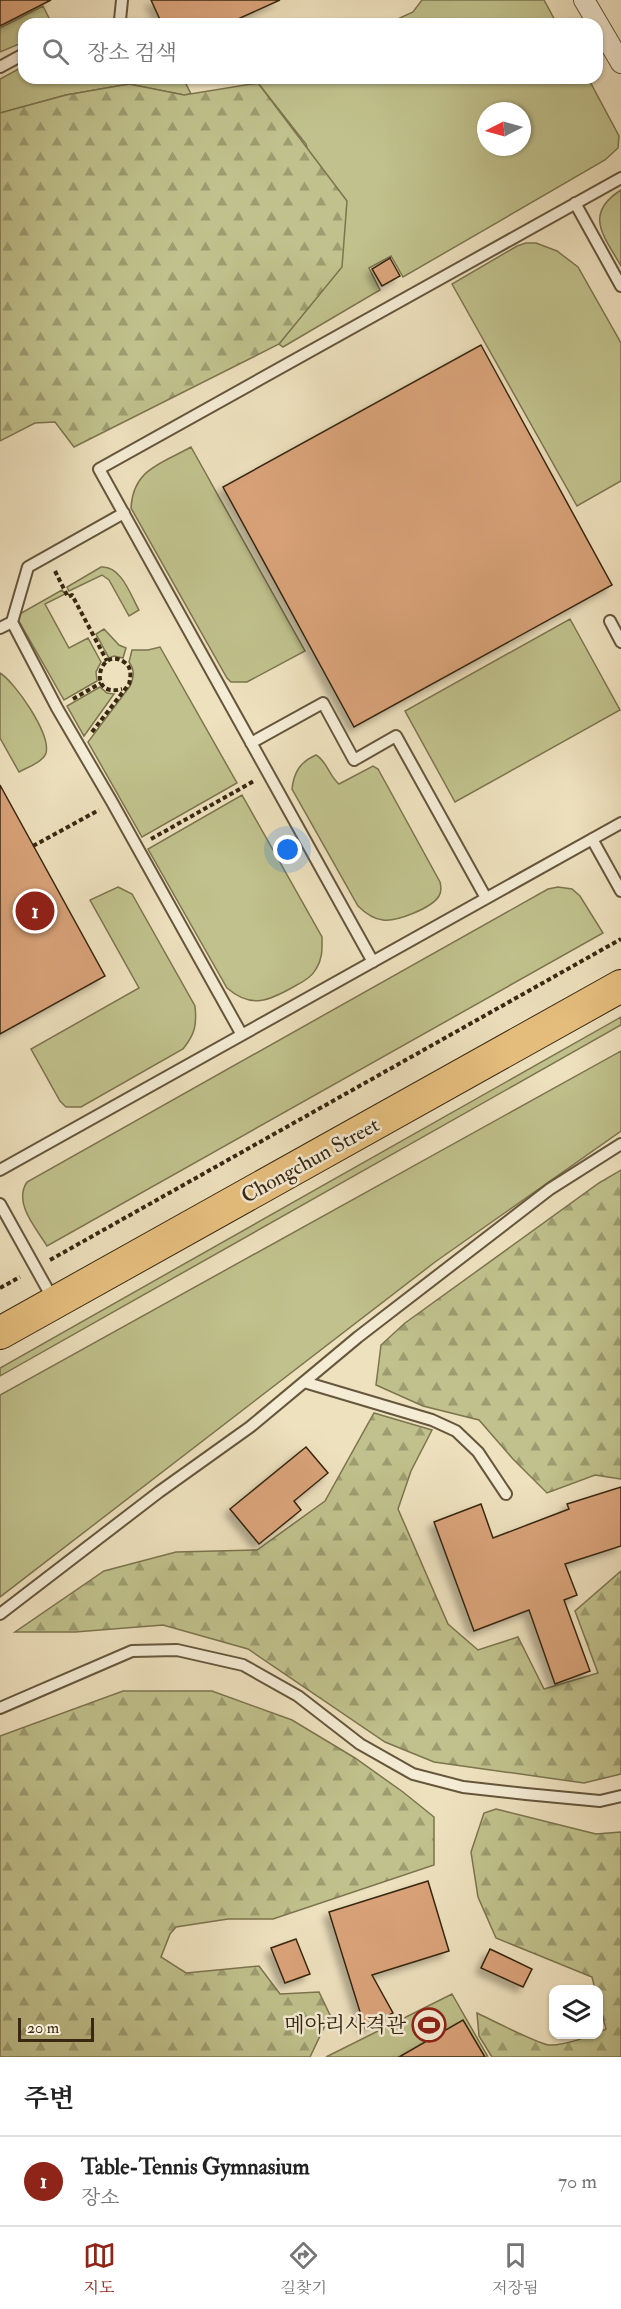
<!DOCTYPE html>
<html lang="ko">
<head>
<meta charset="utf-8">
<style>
  :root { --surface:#fff; --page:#f2f2f2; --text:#222; --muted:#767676; --line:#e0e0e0; --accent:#8f2418 }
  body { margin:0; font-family:"IM FELL Double Pica","Noto Serif KR",serif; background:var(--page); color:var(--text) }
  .controls { position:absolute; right:18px; bottom:18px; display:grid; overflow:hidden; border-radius:12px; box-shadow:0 2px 4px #0004 }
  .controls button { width:54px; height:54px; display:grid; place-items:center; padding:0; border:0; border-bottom:2px solid var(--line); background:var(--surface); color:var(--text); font:30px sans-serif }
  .compass { position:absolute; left:477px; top:102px; width:54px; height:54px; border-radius:50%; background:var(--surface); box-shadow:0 2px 4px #0004; rotate:264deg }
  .scale { position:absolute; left:18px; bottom:15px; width:76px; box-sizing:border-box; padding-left:6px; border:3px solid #382711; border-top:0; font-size:16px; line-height:21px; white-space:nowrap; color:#382711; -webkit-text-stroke:4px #f4ecd5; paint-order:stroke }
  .you { position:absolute; left:288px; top:850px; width:21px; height:21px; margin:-15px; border:4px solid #fff; border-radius:50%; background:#1a73e8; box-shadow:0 0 0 9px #1a73e833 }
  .badge { display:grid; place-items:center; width:39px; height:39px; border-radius:50%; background:var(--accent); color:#fff; font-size:20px; font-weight:700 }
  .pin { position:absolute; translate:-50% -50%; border:3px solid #fff; box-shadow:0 2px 6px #0006 }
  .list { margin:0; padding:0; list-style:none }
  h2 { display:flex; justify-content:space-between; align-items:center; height:78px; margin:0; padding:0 24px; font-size:26px }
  h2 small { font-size:20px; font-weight:400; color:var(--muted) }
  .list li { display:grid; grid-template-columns:39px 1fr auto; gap:18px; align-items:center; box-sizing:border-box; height:90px; padding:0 24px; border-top:2px solid var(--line) }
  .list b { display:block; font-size:22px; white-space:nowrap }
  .list p { margin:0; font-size:20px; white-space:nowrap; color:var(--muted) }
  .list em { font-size:20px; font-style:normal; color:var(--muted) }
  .icon { flex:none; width:33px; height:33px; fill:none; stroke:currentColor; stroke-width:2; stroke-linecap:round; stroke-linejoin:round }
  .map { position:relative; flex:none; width:621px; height:2057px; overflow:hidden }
  .search { position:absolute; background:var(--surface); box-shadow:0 2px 4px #0004; left:18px; right:18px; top:18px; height:66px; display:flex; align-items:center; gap:15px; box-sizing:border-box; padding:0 21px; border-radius:18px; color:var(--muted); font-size:22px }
  .sheet { height:168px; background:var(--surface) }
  nav { display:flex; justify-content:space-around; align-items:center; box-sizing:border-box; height:84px; border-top:2px solid var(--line); background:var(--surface); font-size:16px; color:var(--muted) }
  nav a { display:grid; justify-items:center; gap:3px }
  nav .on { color:var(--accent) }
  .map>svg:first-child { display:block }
  .green { fill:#c0c18c; stroke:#7c744e; stroke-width:1.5; fill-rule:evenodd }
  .forest { fill:url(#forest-firs); stroke:#7c744e; stroke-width:1.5 }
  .building { fill:#d9a279; stroke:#382711; stroke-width:1.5; filter:url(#shadow) }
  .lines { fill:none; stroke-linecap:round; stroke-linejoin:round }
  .lane-casing { stroke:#66563c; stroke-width:14 }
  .street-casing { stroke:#66563c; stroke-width:22 }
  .primary-casing { stroke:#382711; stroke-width:34 }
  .path { stroke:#382711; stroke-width:4; stroke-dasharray:4.5 3; stroke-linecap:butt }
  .lane { stroke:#f4ecd5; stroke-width:10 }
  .street { stroke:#f4ecd5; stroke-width:20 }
  .primary { stroke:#e7c07f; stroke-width:32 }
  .labels { text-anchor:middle; stroke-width:5; stroke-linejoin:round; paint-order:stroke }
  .street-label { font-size:21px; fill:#382711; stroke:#f4ecd5 }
  .poi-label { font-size:21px; fill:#382711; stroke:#f4ecd5; text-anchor:end }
</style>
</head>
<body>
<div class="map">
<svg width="621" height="2057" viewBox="0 0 621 2057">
  <defs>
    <pattern id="forest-firs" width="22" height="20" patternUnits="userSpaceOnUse" patternTransform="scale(1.5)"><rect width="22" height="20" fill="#c0c18c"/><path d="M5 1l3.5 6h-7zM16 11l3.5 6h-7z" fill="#9d9d71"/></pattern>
    <filter id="shadow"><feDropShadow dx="-5.5" dy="5.5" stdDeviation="3" flood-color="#0004"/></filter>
  </defs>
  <rect width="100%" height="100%" fill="#eee1be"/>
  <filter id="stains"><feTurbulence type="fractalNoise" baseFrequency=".00333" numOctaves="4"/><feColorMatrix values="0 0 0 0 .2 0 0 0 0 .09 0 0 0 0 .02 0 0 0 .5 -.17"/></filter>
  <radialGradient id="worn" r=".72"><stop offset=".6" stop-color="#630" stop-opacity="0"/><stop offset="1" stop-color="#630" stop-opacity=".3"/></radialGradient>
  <!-- green -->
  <path class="green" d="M 422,0 L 544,0 L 557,24 L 387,24 L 413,12 Z
    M 43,6 L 52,24 L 24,24 L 24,42 L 0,52 L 0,28 Z
    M 24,66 L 24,78 L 183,78 L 191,94 L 184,95 L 129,84 L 66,95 L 0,113 L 0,79 Z
    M 269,78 L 588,78 L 619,136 L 618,148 L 605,160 L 403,277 L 391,256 L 369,268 L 380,290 L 283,347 L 279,344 L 341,267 L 306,144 L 258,83 ZM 486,111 L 522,111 L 522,147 L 486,147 Z
    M 621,190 L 621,266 C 604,236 583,214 621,190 Z
    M 526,243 L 536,243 L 557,251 L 578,267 L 621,343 L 621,481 L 577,506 L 452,284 L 517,246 Z
    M 191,447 L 305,651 L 247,682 L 231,682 L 227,678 L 131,508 C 133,469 161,464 191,447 Z
    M 101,567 C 121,565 131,596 139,610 L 129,616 L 109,580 L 102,575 L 69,591 L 67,587 Z
    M 62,590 L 65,594 L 45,604 L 69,648 L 88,638 L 101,662 L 96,672 L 97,681 L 64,700 L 16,616 Z
    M 570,619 L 620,710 L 455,802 L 405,711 Z
    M 104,629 L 119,645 L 126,648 L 123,658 L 114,656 L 109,658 L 96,634 Z
    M 160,647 L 237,783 L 142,837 L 88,742 L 130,686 C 134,677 135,670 129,662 L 132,650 L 148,650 Z
    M 0,673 C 15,682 51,734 46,753 C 43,762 28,767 19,772 L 0,738 Z
    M 100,687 L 107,693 L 114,694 L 84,736 L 67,706 Z
    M 316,755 C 327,761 329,776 339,784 L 373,766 L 378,769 L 440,882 C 441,886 442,891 439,896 C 432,908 396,922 383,920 C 373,919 365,913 358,906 L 292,789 C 294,772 300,762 316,755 Z
    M 242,795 L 322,937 C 322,948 323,958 316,969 C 312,977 303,982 295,986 C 269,1001 251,1009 227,988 L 148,849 Z
    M 118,887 L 132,894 L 195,1006 C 197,1025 195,1034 183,1049 L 81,1107 L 66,1107 L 60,1101 L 31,1049 L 139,988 L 90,900 Z
    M 558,887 L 572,889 L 580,896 L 603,933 L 47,1246 C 36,1228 13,1203 27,1182 L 548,889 Z
    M 621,1017 L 621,1025 L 0,1376 L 0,1368 Z
    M 621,1051 L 621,1131 L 435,1262 L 0,1597 L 0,1395 Z
    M 452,1994 L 488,2057 L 326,2057 Z"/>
  <!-- forest -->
  <path class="forest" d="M 258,83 L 347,201 L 342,267 L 279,344 L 74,447 L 55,422 L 35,423 L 0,441 L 0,113 L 66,95 L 129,84 L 184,95 Z
    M 621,1170 L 621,1479 L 595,1475 L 547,1493 L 513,1459 L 479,1420 L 423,1406 L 376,1385 L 381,1345 L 405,1323 L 599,1183 Z
    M 374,1413 L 432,1430 L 411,1471 L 398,1509 L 448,1624 L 478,1650 L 518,1637 L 544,1689 L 598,1673 L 575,1611 L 621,1571 L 621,1774 L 584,1783 L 434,1762 L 385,1742 L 248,1649 L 163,1625 L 75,1632 L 15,1632 L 104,1571 L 176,1552 L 257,1550 L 325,1501 Z
    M 123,1691 L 212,1691 L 292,1720 L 355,1758 L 403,1792 L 434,1817 L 434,1865 L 273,1919 L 228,1919 L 176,1927 L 170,1934 L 161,1957 L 186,1973 L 259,1966 L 280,1994 L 319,1992 L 330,2015 L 310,2057 L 0,2057 L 0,1736 Z
    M 496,1809 L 596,1834 L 621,1832 L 621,2057 L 492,2057 L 479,2036 L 477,2013 C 490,2019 538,2044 549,2045 C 564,2046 594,2035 606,2029 L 599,2002 L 598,1990 L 595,1989 L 592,1977 L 496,1938 L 478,1897 L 471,1852 L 484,1813 Z"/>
  <!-- building -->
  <path class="building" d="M 0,0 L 51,0 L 0,26 Z
    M 151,0 L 280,0 L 227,24 L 162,24 Z
    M 390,258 L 400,276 L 382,286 L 372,269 Z
    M 481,345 L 612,585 L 354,727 L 223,487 Z
    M 0,785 L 105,976 L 0,1034 Z
    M 306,1447 L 328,1473 L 294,1501 L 301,1510 L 259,1544 L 230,1509 Z
    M 621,1487 L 621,1546 L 565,1564 L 577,1595 L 564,1600 L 590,1671 L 555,1684 L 529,1610 L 474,1631 L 434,1522 L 481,1504 L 493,1538 L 569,1509 L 567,1504 Z
    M 428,1881 L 449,1951 L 372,1975 L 393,2013 L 365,2028 L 329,1912 Z
    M 296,1939 L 310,1974 L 285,1983 L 271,1948 Z
    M 490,1949 L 532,1969 L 523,1987 L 481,1968 Z
    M 463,2020 L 485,2057 L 399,2057 Z"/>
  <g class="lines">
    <!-- lane casing -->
    <g class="lane-casing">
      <path id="lane" d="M 117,24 L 120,20 L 122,0
        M 0,67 L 24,54
        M 575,203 L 621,286
        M 124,513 L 28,567 L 12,622 L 57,708 L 112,802 L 242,1035
        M 610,621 L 621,642
        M 0,628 L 12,622
        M 251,743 L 323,703 L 354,760 L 396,736 L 486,898
        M 592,839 L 621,891
        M 373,962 L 99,469 L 621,178
        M 0,1170 L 621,823
        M 0,1204 L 54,1301
        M 304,1382 L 432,1420 L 456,1431 L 478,1452 L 506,1494
        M 0,1614 L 159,1492 L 250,1427 L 358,1337 L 550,1189 L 621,1144
        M 0,1708 L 132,1651 L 177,1650 L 243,1665 L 298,1696 L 360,1744 L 413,1774 L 463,1787 L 526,1794 L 600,1801 L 621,1796"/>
    </g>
    <!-- street casing -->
    <g class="street-casing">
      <path id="street" d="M 584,0 L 621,63"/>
    </g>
    <!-- primary casing -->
    <g class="primary-casing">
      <path id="primary" d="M 0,1333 L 621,986"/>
    </g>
    <!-- path -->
    <path class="path" d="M 55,571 L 68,597 L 72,595 L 107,661
      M 73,699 L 101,683
      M 92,732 L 129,684 C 131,676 132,667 124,662 C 99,645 86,699 122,689
      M 151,839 L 254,781
      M 33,846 L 99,810
      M 50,1260 L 621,939
      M 0,1288 L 20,1277"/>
    <!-- lane -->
    <use href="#lane" class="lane"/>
    <!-- street -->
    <use href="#street" class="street"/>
    <!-- primary -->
    <use href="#primary" class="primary"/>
  </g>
  <!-- icons -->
  <defs>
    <g id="stadium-ring" transform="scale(1.725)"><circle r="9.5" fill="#f4ecd5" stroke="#8f2418" stroke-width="1.5"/><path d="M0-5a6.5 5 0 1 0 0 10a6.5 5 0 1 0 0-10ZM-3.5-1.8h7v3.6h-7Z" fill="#8f2418"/></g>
  </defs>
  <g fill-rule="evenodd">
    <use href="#stadium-ring" x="429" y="2025"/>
  </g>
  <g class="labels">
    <!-- street labels -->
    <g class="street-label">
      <text transform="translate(310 1160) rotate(-29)" y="7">Chongchun Street</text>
    </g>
    <!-- poi labels -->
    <g class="poi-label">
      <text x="406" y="2032">메아리사격관</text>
    </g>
  </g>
  <rect width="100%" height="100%" filter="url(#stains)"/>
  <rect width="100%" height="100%" fill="url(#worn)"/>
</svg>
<div class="controls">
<button><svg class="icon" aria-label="layers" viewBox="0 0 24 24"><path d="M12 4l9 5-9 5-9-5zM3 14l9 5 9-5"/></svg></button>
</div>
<svg class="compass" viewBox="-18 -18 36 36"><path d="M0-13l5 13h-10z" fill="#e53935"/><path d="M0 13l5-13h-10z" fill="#767676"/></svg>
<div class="scale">20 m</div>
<div class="you"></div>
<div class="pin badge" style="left:35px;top:911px">1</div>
<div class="search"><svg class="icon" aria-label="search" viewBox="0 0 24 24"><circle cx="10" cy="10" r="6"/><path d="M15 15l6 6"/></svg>장소 검색</div>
</div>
<section class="sheet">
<h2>주변<small></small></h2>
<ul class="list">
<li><span class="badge">1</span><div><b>Table-Tennis Gymnasium</b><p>장소</p></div><em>70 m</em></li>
</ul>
</section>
<nav>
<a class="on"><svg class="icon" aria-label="map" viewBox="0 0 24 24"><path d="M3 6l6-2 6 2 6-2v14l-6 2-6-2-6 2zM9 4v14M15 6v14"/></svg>지도</a>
<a><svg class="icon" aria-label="directions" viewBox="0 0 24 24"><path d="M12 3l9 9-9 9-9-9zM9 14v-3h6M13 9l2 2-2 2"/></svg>길찾기</a>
<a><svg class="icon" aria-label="saved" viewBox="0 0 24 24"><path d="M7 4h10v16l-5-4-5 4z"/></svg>저장됨</a>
</nav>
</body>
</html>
